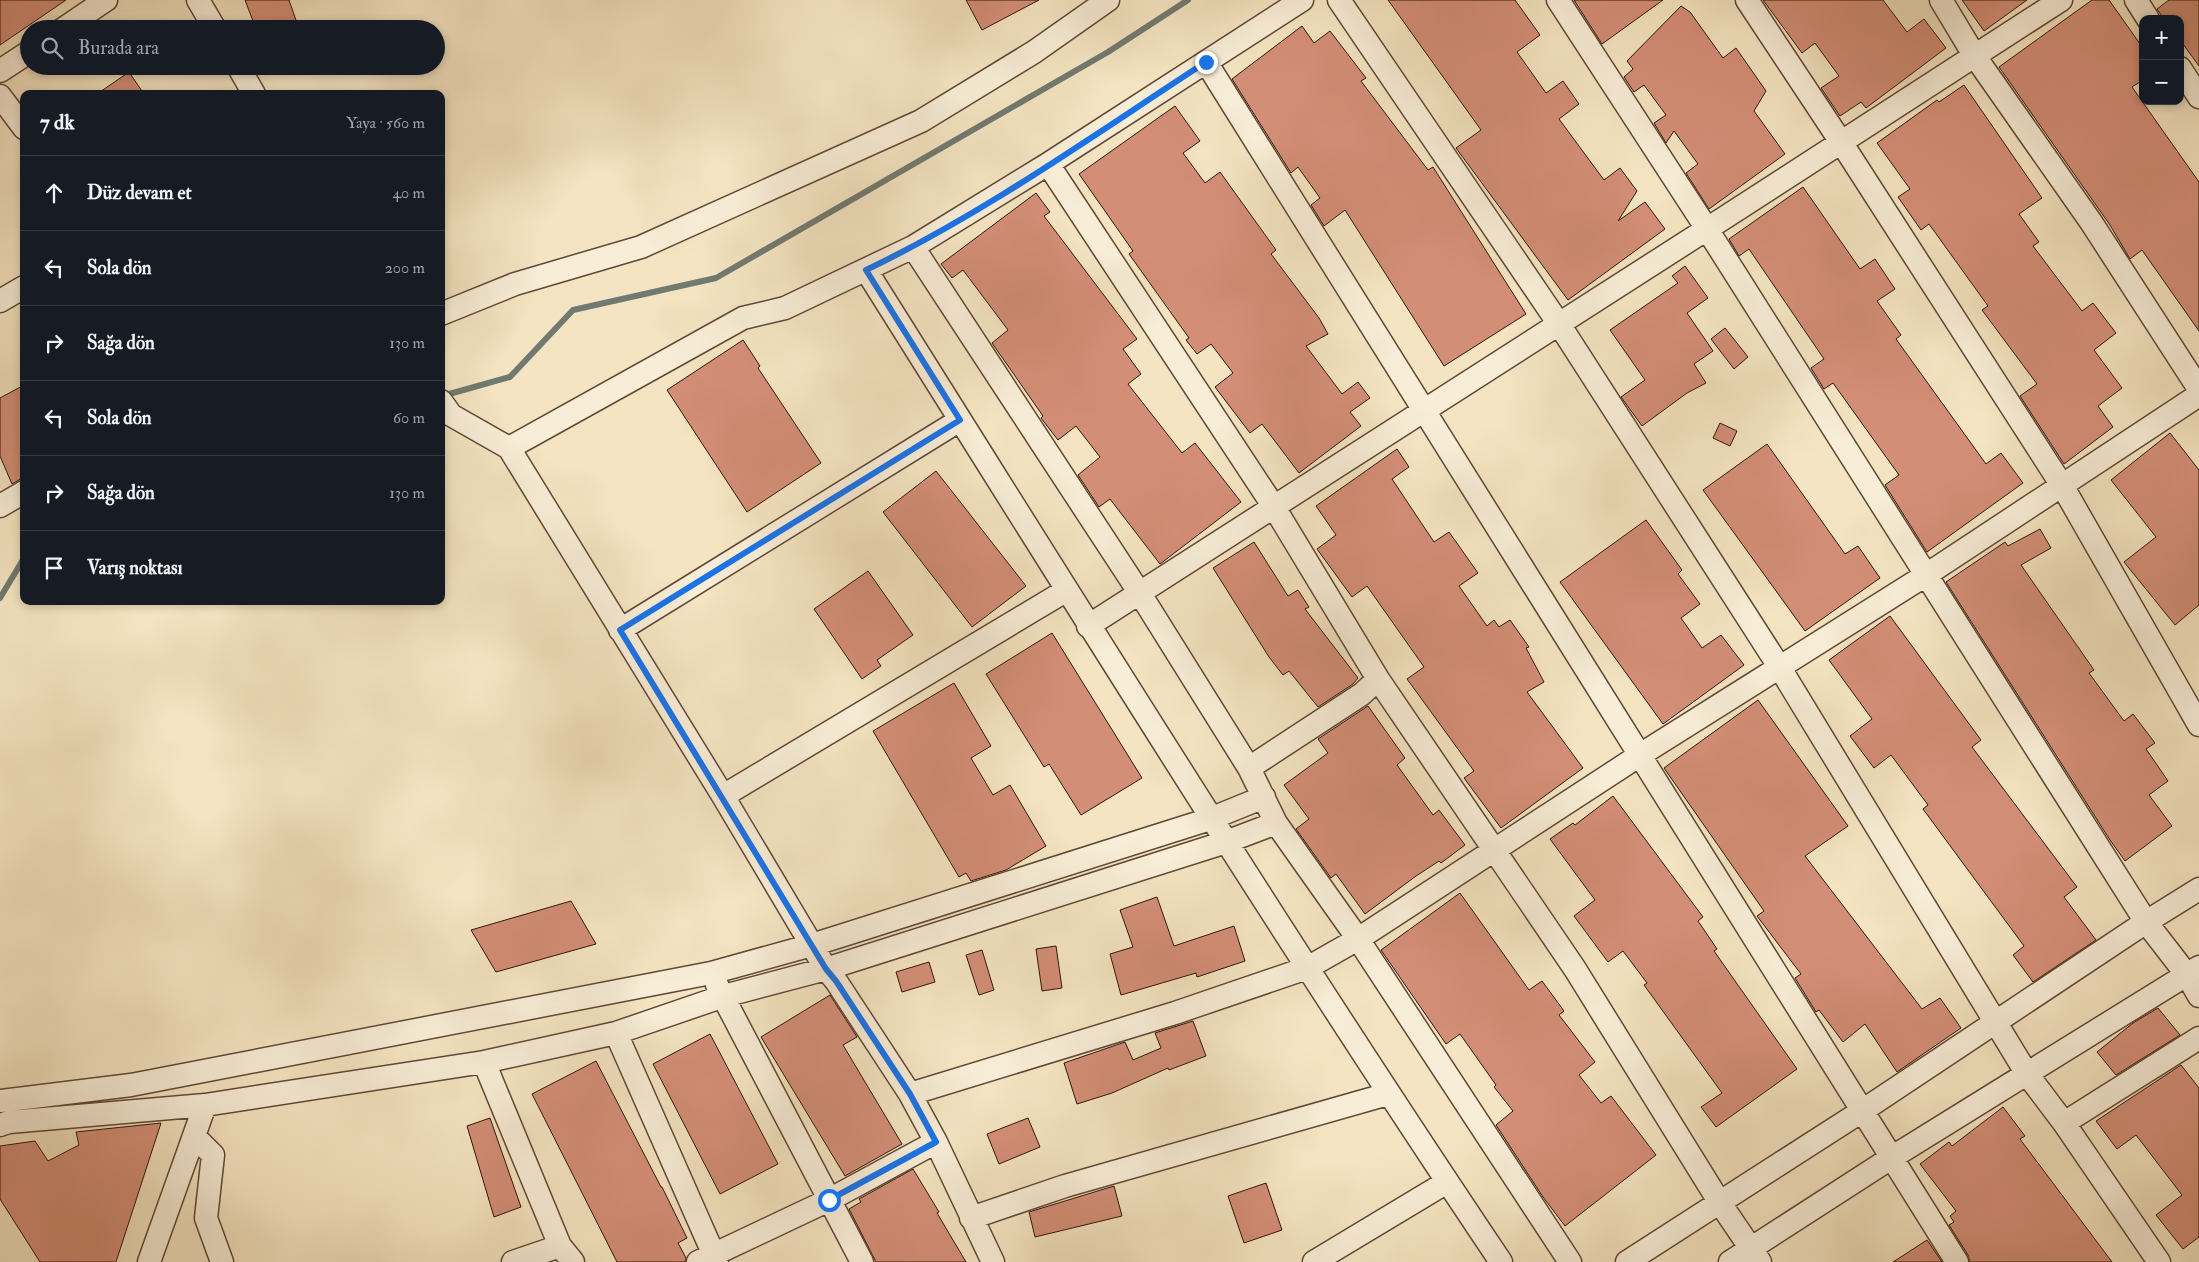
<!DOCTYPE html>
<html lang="tr">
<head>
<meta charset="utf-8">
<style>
  :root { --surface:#171b24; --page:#242831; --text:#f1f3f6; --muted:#9ea1a6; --line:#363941 }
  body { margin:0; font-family:"IM FELL Double Pica",serif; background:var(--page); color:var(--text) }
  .controls { position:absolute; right:15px; top:15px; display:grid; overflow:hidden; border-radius:10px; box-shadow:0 2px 8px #0003 }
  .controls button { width:45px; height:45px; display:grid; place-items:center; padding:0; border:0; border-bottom:1px solid var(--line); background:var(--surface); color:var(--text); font:25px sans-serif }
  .stop { position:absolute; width:15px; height:15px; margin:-11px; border:4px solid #1a73e8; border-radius:50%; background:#fff }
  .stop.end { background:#1a73e8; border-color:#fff; box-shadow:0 1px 5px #0008 }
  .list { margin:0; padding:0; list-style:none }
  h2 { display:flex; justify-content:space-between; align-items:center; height:65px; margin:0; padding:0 20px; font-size:21px }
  h2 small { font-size:16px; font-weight:400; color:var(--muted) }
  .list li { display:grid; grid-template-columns:32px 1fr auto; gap:15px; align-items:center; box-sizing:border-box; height:75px; padding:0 20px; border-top:1px solid var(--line) }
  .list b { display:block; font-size:19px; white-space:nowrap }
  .list em { font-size:16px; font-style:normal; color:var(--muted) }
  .icon { flex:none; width:28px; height:28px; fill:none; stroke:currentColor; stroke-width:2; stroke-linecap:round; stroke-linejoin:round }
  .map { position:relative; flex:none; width:2199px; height:1262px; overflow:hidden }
  .search { position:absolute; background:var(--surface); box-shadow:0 2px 8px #0003; left:20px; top:20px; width:425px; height:55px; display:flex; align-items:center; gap:12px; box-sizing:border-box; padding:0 18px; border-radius:28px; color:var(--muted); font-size:19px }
  .panel { position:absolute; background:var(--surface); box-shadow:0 2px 8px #0003; left:20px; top:90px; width:425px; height:515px; border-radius:10px }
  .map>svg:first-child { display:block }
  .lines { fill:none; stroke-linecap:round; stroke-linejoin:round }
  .stream { stroke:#717a71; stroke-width:6 }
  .building { fill:#d38e77; stroke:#301406 }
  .minor-casing { stroke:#614835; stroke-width:25 }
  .minor { stroke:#f8edd7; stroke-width:22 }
  .route { stroke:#1a73e8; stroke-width:6 }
</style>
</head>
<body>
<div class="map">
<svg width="2199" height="1262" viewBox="0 0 2199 1262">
  <rect width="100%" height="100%" fill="#f4e4c1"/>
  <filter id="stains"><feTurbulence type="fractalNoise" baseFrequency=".004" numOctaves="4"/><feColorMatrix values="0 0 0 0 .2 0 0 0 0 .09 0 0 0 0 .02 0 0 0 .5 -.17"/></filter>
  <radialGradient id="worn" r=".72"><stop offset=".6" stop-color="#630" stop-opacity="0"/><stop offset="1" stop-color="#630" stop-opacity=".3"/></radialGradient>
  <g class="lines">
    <!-- stream -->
    <path class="stream" d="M 442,396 L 510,377 L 573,310 L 716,278 L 1108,52 L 1188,0
      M 0,598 L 24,558"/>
  </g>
  <!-- building -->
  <path class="building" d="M 0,0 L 66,0 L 0,45 Z
    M 245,0 L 289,0 L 299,29 L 256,29 Z
    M 966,0 L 1039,0 L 982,30 Z
    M 1388,0 L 1515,0 L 1540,35 L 1517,52 L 1546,93 L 1563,81 L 1579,104 L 1559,119 L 1604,180 L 1620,168 L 1637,191 L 1618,221 L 1645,202 L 1665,229 L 1568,300 L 1456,148 L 1481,130 Z
    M 1574,0 L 1663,0 L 1602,44 Z
    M 1763,0 L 1883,0 L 1907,32 L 1924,19 L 1946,48 L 1866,108 L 1861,102 L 1840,116 L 1821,88 L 1839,76 L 1815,43 L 1802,53 Z
    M 1962,0 L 2027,0 L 1984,31 Z
    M 2092,0 L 2109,0 L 2143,48 L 2143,80 L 2132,87 L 2199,182 L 2199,331 L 2142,250 L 2130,259 L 2110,225 L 1999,67 Z
    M 2169,0 L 2199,0 L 2199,66 L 2180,40 L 2180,19 L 2164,19 L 2157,9 Z
    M 1681,6 L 1690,12 L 1723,58 L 1736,48 L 1766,91 L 1754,111 L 1785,154 L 1709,209 L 1686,173 L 1698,164 L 1674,131 L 1666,143 L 1654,123 L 1666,115 L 1644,85 L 1634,92 L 1624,77 L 1633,69 L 1627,61 Z
    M 1302,26 L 1314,43 L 1330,31 L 1366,78 L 1361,81 L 1428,170 L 1433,167 L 1526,314 L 1444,366 L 1345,210 L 1324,226 L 1311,205 L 1320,198 L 1298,167 L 1291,173 L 1232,79 Z
    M 129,72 L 144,94 L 97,94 Z
    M 1964,85 L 2042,198 L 2019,214 L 2039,242 L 2033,246 L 2082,311 L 2093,303 L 2116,333 L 2094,350 L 2122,388 L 2098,406 L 2113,427 L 2064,464 L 2020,396 L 2037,384 L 1982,310 L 1988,306 L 1929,224 L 1921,230 L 1898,197 L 1910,189 L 1877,143 L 1937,100 L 1939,102 Z
    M 1175,106 L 1200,141 L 1183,153 L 1205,183 L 1220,172 L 1276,250 L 1271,254 L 1319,318 L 1328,334 L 1306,346 L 1342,394 L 1358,382 L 1370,398 L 1350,412 L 1361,426 L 1299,473 L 1262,424 L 1250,433 L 1215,387 L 1233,373 L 1211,344 L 1197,354 L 1186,340 L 1189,338 L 1129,254 L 1133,251 L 1079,174 Z
    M 1803,187 L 1860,269 L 1875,259 L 1895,289 L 1877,301 L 1901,335 L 1896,339 L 1986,464 L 2001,453 L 2023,483 L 1927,552 L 1885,485 L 1899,475 L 1833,383 L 1824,389 L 1811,368 L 1824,359 L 1749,249 L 1739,256 L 1729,239 Z
    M 1036,193 L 1050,212 L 1044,216 L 1137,339 L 1123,349 L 1141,374 L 1128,384 L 1182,453 L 1195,443 L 1241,502 L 1160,564 L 1110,499 L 1099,507 L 1078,475 L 1100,457 L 1076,426 L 1058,440 L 1041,418 L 1043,416 L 992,343 L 1008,330 L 963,270 L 952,278 L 941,264 Z
    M 1685,266 L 1708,298 L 1687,313 L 1713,351 L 1694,364 L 1706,383 L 1687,393 L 1642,426 L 1621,397 L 1645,380 L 1610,330 L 1678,283 L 1672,276 Z
    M 1725,328 L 1748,357 L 1734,369 L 1711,339 Z
    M 743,340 L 760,366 L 758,368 L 821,463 L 747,512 L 667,390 Z
    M 24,385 L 24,477 L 12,484 L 0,456 L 0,398 Z
    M 1720,423 L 1737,431 L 1730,446 L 1713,438 Z
    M 2170,433 L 2199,470 L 2199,605 L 2175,625 L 2124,562 L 2156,537 L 2111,480 Z
    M 1767,444 L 1845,554 L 1858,546 L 1880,578 L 1805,631 L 1703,490 Z
    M 1397,449 L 1409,467 L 1392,479 L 1434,542 L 1449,532 L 1478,573 L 1459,586 L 1487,626 L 1494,620 L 1499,627 L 1510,620 L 1529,647 L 1526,648 L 1544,682 L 1527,692 L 1583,768 L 1501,828 L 1464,778 L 1474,771 L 1407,679 L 1424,667 L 1367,586 L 1352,597 L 1317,549 L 1336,535 L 1316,506 Z
    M 936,471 L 1026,586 L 972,627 L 883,512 Z
    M 1646,520 L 1682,570 L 1678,574 L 1700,604 L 1681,618 L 1702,648 L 1721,635 L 1744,665 L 1663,724 L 1560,582 Z
    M 2040,529 L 2051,548 L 2021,565 L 2094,670 L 2089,673 L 2124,721 L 2133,714 L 2155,743 L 2146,749 L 2168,781 L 2149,795 L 2172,826 L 2125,861 L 2110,840 L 1946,582 L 2005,542 L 2008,546 Z
    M 1254,542 L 1288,596 L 1298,590 L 1309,607 L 1305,609 L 1358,678 L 1353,684 L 1318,707 L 1289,671 L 1283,675 L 1269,657 L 1213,568 Z
    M 868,571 L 913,635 L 877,660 L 881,666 L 862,679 L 814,609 Z
    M 1890,616 L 1981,740 L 1972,747 L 2077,887 L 2064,897 L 2096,940 L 2033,982 L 2013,955 L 2024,946 L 1923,809 L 1928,805 L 1891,755 L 1874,768 L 1850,736 L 1872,719 L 1829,660 Z
    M 1052,633 L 1142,778 L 1081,815 L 1049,764 L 1044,767 L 986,674 Z
    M 954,683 L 991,746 L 971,758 L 993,795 L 1010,785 L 1046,846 L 1006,870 L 971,881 L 966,873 L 959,877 L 873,731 Z
    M 1758,700 L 1848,826 L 1805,856 L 1922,1009 L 1940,998 L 1961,1028 L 1897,1072 L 1865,1024 L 1843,1042 L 1819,1010 L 1816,1012 L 1795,978 L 1801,974 L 1757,916 L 1764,911 L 1664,768 Z
    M 1368,706 L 1405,758 L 1397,765 L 1433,815 L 1439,810 L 1465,845 L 1441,863 L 1439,861 L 1416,876 L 1365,914 L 1336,874 L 1331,878 L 1296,829 L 1309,819 L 1284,785 L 1328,753 L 1318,739 Z
    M 1613,796 L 1703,917 L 1698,921 L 1717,949 L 1714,951 L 1797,1069 L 1716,1127 L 1701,1107 L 1722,1093 L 1644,985 L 1647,983 L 1623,951 L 1608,962 L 1574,916 L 1595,900 L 1550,839 L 1573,823 L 1575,825 Z
    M 1460,893 L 1529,990 L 1542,981 L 1564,1011 L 1559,1015 L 1595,1062 L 1579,1075 L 1601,1103 L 1611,1096 L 1656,1155 L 1565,1226 L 1543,1197 L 1496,1125 L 1513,1111 L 1494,1087 L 1496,1085 L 1460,1034 L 1446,1044 L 1381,950 Z
    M 1157,897 L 1174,946 L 1234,926 L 1245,961 L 1197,977 L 1196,973 L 1121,995 L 1110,954 L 1133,947 L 1120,910 Z
    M 571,901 L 596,944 L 496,972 L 471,930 Z
    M 1056,946 L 1062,988 L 1042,991 L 1036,949 Z
    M 982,950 L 994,990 L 979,995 L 966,955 Z
    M 929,962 L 935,982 L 902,992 L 896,972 Z
    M 830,995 L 857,1037 L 843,1045 L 902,1144 L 845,1176 L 761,1037 Z
    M 2158,1008 L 2180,1035 L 2116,1075 L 2097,1052 L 2133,1023 Z
    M 1193,1021 L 1206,1056 L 1169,1070 L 1168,1068 L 1112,1093 L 1077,1104 L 1064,1063 L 1125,1042 L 1133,1060 L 1161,1048 L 1155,1033 Z
    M 710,1034 L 778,1164 L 720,1194 L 653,1064 Z
    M 596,1061 L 661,1187 L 662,1187 L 687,1238 L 678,1243 L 686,1258 L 685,1262 L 617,1262 L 532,1094 Z
    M 2181,1065 L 2199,1088 L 2199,1237 L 2183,1249 L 2156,1215 L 2182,1195 L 2136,1135 L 2117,1149 L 2096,1121 Z
    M 2003,1107 L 2025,1136 L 2020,1139 L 2112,1262 L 1970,1262 L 1968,1255 L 1949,1225 L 1954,1222 L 1950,1216 L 1956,1211 L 1920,1164 L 1949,1142 L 1952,1146 Z
    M 490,1118 L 521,1207 L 494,1217 L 467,1126 Z
    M 1028,1118 L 1040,1147 L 999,1164 L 987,1134 Z
    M 161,1123 L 116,1262 L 40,1262 L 0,1199 L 0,1146 L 35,1141 L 48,1161 L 79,1145 L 76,1132 Z
    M 913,1169 L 939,1212 L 937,1213 L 966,1262 L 876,1262 L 875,1260 L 849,1209 L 861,1202 L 859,1199 Z
    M 1266,1183 L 1282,1230 L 1244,1243 L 1228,1196 Z
    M 1114,1186 L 1122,1216 L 1035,1237 L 1029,1212 Z
    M 1927,1240 L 1942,1262 L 1893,1262 Z"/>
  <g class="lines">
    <!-- minor casing -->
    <g class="minor-casing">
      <path id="minor" d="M 198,0 L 215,29
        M 1339,0 L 1559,324 L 1780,668 L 2027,1074 L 2064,1123 L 2159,1262
        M 1558,0 L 1707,229 L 2146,922 L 2187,975 L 2199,996
        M 1747,0 L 1841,142 L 2063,487 L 2199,725
        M 1941,0 L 1974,55 L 2091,222 L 2199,389
        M 2136,0 L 2148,19
        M 63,29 L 106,0
        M 1206,62 L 1957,1262
        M 238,66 L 254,94
        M 2180,68 L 2199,97
        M 0,71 L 29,52
        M 0,96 L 24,128
        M 1048,164 L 1274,507 L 1378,679 L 1575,969 L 1720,1203 L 1760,1262
        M 913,247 L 1139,592 L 1249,768 L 1276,823 L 1358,939 L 1570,1262
        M 866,270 C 1075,602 1282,936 1501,1262
        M 0,301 L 24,287
        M 441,314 L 515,284 L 641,247 L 921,121 L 1034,52 L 1108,0
        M 441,401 L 451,415 L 509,448 L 723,796 L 826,969 L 836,981 L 910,1094 L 936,1142 L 993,1262
        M 509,448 L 743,318 L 785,308 L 913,247 L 1048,164 L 1302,0
        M 0,506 L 24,492
        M 1088,626 L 1707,229 L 2061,0
        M 620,630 L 960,420
        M 1249,768 L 1362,694 L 1378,679
        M 723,796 L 1067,590
        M 717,985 L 862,1262
        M 616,1033 L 717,1262
        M 484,1062 L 560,1246 L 573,1262
        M 910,1094 L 1175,1013 L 1307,968 L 1358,939 L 1640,755 L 1926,575 L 2199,395
        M 0,1101 L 131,1085 L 711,973 L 812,945 L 1210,819 L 1264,797
        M 2064,1123 L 2199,1038
        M 0,1125 L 9,1122 L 205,1105 L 484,1062 L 616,1033 L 724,996 L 826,969 L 1226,842 L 1276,823
        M 194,1136 L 213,1155 L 206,1218 L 222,1262
        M 971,1218 L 1065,1186 L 1388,1094
        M 149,1262 L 205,1105
        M 513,1262 L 560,1246
        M 698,1262 L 829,1200 L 936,1142
        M 1314,1262 L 1447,1182
        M 1627,1262 L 1862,1111 L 2146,922 L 2199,889
        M 1730,1262 L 1891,1158 L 2199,967"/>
    </g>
    <!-- minor -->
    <use href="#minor" class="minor"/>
  </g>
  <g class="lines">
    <!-- route -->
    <path class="route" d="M 829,1200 L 936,1142 L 910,1094 L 836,981 L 826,969 L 620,630 L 960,420 L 866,270 C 985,213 1095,134 1206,62"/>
  </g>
  <rect width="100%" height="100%" filter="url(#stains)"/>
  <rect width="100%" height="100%" fill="url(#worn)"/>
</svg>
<div class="controls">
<button>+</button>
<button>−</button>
</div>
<div class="stop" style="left:829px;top:1200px"></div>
<div class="stop end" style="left:1206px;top:62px"></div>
<div class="search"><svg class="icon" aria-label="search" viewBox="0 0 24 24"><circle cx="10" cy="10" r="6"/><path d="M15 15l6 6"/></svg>Burada ara</div>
<section class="panel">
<h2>7 dk<small>Yaya · 560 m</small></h2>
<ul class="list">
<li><svg class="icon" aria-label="ahead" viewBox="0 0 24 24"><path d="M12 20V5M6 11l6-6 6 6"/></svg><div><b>Düz devam et</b></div><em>40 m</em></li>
<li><svg class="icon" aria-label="left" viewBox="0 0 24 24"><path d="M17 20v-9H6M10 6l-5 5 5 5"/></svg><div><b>Sola dön</b></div><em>200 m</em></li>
<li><svg class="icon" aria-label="right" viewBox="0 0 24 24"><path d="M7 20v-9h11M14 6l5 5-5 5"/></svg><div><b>Sağa dön</b></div><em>130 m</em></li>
<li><svg class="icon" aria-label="left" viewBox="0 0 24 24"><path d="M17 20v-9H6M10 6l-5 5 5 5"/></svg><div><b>Sola dön</b></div><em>60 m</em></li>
<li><svg class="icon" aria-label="right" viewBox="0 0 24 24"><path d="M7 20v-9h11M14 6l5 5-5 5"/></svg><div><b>Sağa dön</b></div><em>130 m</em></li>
<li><svg class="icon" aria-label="arrive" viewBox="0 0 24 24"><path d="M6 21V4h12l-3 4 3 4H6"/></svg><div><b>Varış noktası</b></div></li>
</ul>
</section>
</div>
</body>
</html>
